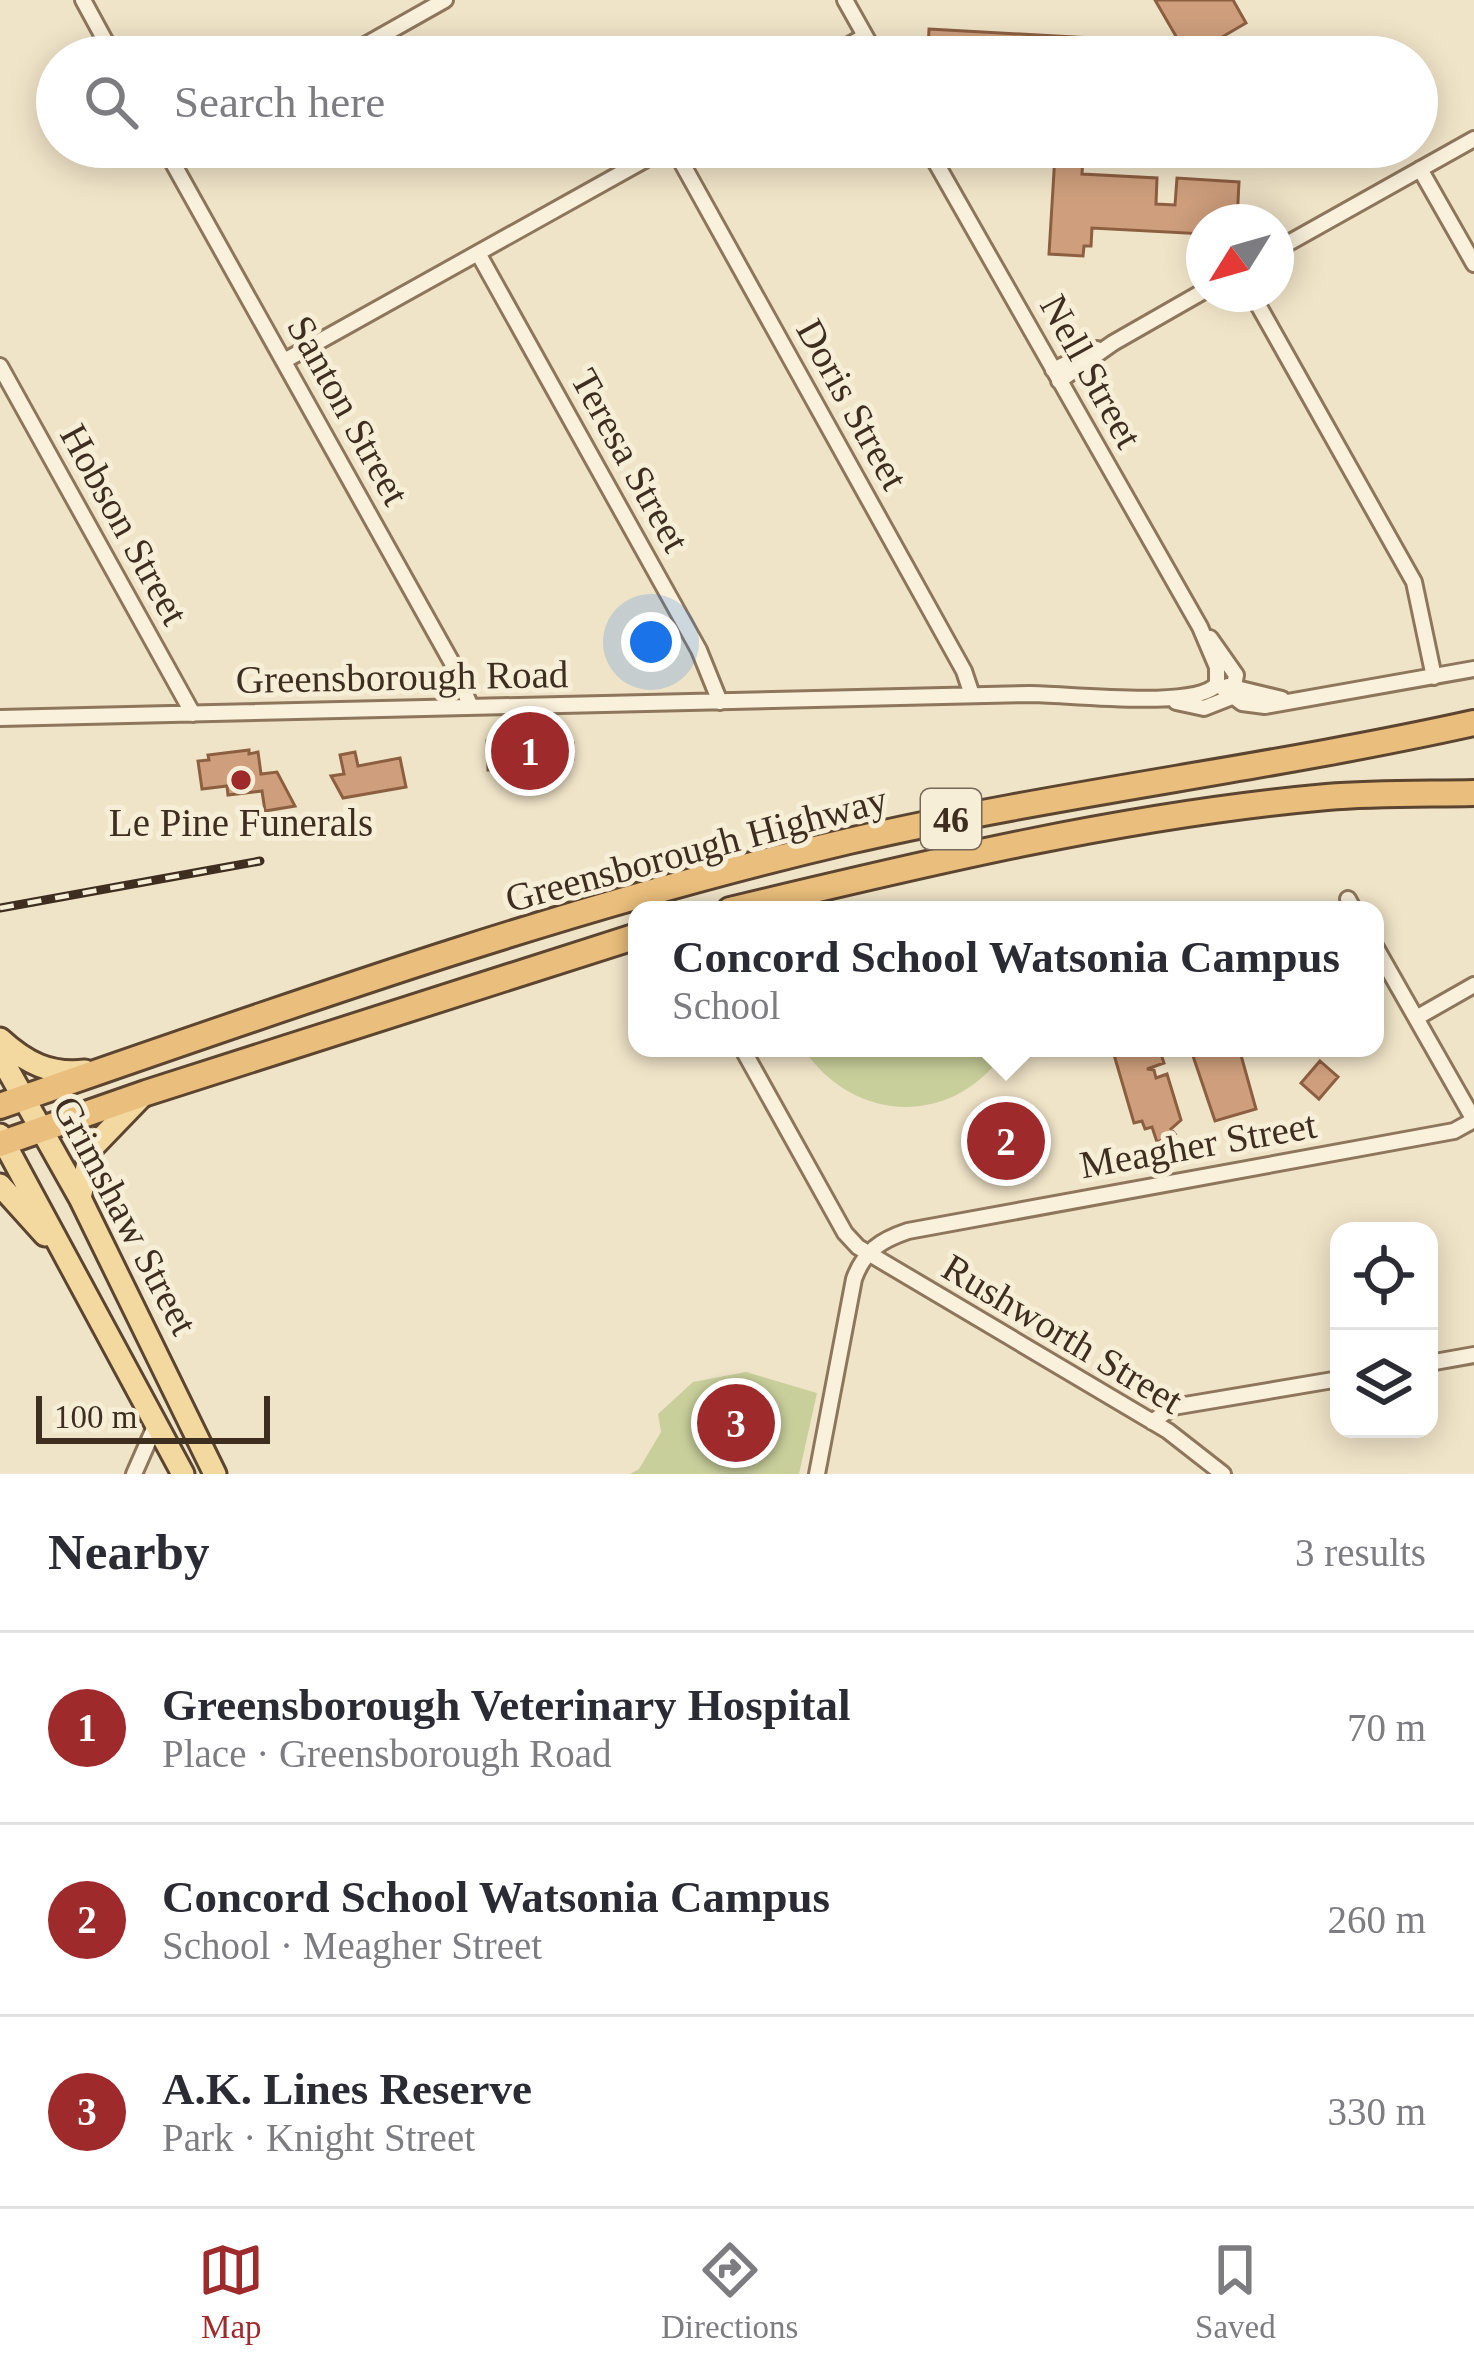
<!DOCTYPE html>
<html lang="en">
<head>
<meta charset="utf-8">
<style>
  :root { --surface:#fff; --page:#f7f7f7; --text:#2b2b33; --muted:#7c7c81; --line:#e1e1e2; --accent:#9e2a2b }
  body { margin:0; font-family:"Times New Roman",serif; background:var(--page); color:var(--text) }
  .controls { position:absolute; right:36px; bottom:36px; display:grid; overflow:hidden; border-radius:24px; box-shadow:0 6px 30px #0003 }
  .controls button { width:108px; height:108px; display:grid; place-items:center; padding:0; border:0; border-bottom:3px solid var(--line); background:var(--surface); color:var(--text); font:60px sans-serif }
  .compass { position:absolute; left:1186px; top:204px; width:108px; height:108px; border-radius:50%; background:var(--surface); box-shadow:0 6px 30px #0003; rotate:233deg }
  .scale { position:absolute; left:36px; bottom:30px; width:234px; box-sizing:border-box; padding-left:12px; border:6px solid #3d2e20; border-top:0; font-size:33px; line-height:42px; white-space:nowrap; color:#3d2e20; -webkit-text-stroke:9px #f7eed8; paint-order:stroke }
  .you { position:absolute; left:651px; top:642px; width:42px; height:42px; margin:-30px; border:9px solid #fff; border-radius:50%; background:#1a73e8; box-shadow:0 0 0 18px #1a73e833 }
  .badge { display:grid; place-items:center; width:78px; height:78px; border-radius:50%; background:var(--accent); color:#fff; font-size:39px; font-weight:700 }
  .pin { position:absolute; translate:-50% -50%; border:6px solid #fff; box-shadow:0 3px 12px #0006 }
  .popup { position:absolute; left:628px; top:901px; width:756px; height:156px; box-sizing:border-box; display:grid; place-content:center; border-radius:24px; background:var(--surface); filter:drop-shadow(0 3px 9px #0005); font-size:39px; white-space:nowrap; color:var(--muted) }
  .popup b { font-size:45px; color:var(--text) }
  .popup::after { content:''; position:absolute; left:50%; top:100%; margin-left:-24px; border:24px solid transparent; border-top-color:var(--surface) }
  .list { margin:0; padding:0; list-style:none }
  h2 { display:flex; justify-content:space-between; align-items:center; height:156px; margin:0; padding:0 48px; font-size:51px }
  h2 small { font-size:39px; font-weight:400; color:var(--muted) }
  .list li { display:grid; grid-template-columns:78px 1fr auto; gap:36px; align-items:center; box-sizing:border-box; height:192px; padding:0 48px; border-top:3px solid var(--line) }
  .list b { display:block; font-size:45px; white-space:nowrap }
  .list p { margin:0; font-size:39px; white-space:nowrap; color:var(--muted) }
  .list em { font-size:39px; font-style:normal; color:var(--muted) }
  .icon { flex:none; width:66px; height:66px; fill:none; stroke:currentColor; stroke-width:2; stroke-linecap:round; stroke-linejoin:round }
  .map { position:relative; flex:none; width:1474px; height:1474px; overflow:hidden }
  .search { position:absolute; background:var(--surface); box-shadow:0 6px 30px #0003; left:36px; right:36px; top:36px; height:132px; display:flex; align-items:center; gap:30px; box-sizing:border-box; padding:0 42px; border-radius:66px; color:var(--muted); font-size:45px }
  .sheet { height:732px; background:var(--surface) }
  nav { display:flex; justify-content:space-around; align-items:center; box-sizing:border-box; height:168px; border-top:3px solid var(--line); background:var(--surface); font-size:33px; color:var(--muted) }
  nav a { display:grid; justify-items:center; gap:6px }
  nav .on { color:var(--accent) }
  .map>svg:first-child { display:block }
  .green { fill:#c9cf9b }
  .building { fill:#cf9f7d; stroke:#8d5f41; stroke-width:3 }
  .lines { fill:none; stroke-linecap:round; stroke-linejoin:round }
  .minor-casing { stroke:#8d765c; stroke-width:20 }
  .primary-casing { stroke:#5b4430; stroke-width:27 }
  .trunk-casing { stroke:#5b4430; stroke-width:30 }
  .minor { stroke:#faf1dc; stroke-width:14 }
  .primary { stroke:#f3d9a0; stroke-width:21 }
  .trunk { stroke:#eabe7c; stroke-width:24 }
  .rail-casing { stroke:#3d2e20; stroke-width:9 }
  .rail { stroke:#f7eed8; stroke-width:4.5; stroke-dasharray:14; stroke-linecap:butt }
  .poi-dot { fill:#9e2a2b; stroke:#f7eed8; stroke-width:4.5 }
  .labels { text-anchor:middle; stroke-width:10; stroke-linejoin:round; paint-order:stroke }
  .shield { fill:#f7eed8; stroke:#756857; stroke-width:3 }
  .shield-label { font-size:36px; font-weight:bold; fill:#3d2e20 }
  .street-label { font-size:39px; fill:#3d2e20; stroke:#f7eed8 }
  .poi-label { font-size:39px; fill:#3d2e20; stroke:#f7eed8 }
</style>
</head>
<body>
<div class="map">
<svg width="1474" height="1474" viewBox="0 0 1474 1474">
  <rect width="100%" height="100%" fill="#f0e4c8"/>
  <!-- green -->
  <path class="green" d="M 803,1048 L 1007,1048 C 957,1127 854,1126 803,1048 Z
    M 746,1372 L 817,1393 L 799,1474 L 630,1474 L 639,1469 L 661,1432 L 658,1414 L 693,1382 Z"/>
  <!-- building -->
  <path class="building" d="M 1155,0 L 1233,0 L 1246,23 L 1188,57 Z
    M 929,29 L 1163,42 L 1163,57 L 944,57 L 944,52 L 928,51 Z
    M 1024,147 L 1217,147 L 1217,157 Z
    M 1227,147 L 1273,147 L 1272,159 L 1226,157 Z
    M 1055,155 L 1083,157 L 1082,174 L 1157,178 L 1156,204 L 1175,205 L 1177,178 L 1239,182 L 1237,222 L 1204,222 L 1204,234 L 1092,228 L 1091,246 L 1084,246 L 1083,256 L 1049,254 Z
    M 541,737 L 542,744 L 573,743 L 573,759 L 541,759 L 541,763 L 526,764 L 526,769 L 488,770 L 487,741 Z
    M 249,750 L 249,754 L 258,752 L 261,774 L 277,772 L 295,806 L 265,811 L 262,791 L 228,795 L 227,786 L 202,789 L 198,761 L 209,760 L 208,755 Z
    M 355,752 L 358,766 L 400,758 L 406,787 L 343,798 L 331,776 L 344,774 L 340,755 Z
    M 1112,1048 L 1159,1048 L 1164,1063 L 1147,1069 L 1154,1070 L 1156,1078 L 1167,1074 L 1181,1120 L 1171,1129 L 1175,1134 L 1157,1142 L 1152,1127 L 1145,1129 L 1142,1121 L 1134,1123 Z
    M 1200,1048 L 1239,1048 L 1256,1109 L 1215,1121 L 1191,1050 Z
    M 1320,1061 L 1338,1077 L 1319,1099 L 1301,1083 Z"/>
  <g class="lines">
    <!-- minor casing -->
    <g class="minor-casing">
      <path id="minor" d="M 83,0 L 114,57
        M 845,0 L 877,57
        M 344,57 L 445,0
        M 828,57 L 865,36
        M 164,147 L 451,661 L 471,707
        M 673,147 L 964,671 L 972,695
        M 927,147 L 1200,627 L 1217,667 L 1217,684
        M 1420,169 L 1474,264
        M 1276,250 L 1474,139
        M 478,253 L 699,650 L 720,702
        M 1252,294 L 1414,582 L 1434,677
        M 284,361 L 668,147
        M 0,366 L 193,714
        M 1053,370 L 1097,349
        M 1059,381 L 1113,343 L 1204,291
        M 1217,684 L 1242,703 L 1265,706 L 1474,669
        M 1228,686 L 1282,699
        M 1176,702 L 1204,708 L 1232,697 L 1236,675 L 1210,638
        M 0,718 L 1030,694 C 1067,694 1198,710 1217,684
        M 1348,899 L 1354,910
        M 1375,946 L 1474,1120
        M 1416,1018 L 1474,985
        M 742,1048 L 845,1233 L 858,1247 L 1168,1431 L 1223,1474
        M 1429,1363 L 1474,1355
        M 1152,1422 L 1173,1407 L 1339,1379
        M 134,1474 L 156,1424
        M 817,1474 L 854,1279 C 864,1251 881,1240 908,1231 L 1454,1131 L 1474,1120"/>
    </g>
    <!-- primary casing -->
    <g class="primary-casing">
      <path id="primary" d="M 0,1039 C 26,1063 50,1075 85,1071
        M 0,1056 L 80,1198 L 215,1474
        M 0,1135 L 183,1474
        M 0,1185 L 45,1235
        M 80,1198 L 91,1149 L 145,1093"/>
    </g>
    <!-- trunk casing -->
    <g class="trunk-casing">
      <path id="trunk" d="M 730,910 C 926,863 1125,815 1327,797 C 1375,793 1425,794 1474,793
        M 0,1106 C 280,1009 561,908 849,841 C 1057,793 1267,769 1474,723
        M 0,1144 L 146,1093 L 637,936"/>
    </g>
    <!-- minor -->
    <use href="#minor" class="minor"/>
    <!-- primary -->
    <use href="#primary" class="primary"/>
    <!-- trunk -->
    <use href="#trunk" class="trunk"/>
    <!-- rail casing -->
    <g class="rail-casing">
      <path id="rail" d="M 0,908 L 260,861"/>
    </g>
    <!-- rail -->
    <use href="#rail" class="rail"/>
  </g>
  <!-- markers -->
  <circle class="poi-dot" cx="241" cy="780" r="12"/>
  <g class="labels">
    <!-- shield labels -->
    <rect class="shield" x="921" y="789" width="60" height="60" rx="9"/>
    <g class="shield-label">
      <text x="951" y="832">46</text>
    </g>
    <!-- street labels -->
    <g class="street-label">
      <text transform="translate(1092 371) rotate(61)" y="14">Nell Street</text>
      <text transform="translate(853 404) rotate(61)" y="14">Doris Street</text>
      <text transform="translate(349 410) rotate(61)" y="14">Santon Street</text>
      <text transform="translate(631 460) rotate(61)" y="14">Teresa Street</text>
      <text transform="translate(125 524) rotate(61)" y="14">Hobson Street</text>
      <text transform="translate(402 676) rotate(-1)" y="14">Greensborough Road</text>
      <text transform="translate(696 848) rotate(-15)" y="14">Greensborough Highway</text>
      <text transform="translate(1198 1144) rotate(-10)" y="14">Meagher Street</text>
      <text transform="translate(126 1215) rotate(62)" y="14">Grimshaw Street</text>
      <text transform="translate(1063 1333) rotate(31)" y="14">Rushworth Street</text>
    </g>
    <!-- poi labels -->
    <g class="poi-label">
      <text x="241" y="836">Le Pine Funerals</text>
    </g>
  </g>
</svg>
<div class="controls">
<button><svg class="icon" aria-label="locate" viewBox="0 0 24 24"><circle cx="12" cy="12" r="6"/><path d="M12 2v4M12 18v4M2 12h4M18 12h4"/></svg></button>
<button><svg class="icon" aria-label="layers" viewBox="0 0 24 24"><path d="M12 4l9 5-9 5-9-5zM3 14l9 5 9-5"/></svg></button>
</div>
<svg class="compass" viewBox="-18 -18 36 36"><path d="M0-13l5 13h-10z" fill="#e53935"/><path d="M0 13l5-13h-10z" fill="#7c7c81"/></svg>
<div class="scale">100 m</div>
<div class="you"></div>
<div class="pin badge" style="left:530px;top:751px">1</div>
<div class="pin badge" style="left:1006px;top:1141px">2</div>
<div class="popup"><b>Concord School Watsonia Campus</b>School</div>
<div class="pin badge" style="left:736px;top:1423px">3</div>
<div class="search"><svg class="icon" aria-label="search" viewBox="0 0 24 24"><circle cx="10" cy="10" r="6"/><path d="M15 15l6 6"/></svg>Search here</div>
</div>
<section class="sheet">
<h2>Nearby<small>3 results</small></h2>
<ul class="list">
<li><span class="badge">1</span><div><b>Greensborough Veterinary Hospital</b><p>Place · Greensborough Road</p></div><em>70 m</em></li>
<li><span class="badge">2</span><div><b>Concord School Watsonia Campus</b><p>School · Meagher Street</p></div><em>260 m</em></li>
<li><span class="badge">3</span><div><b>A.K. Lines Reserve</b><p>Park · Knight Street</p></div><em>330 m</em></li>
</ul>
</section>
<nav>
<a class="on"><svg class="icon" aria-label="map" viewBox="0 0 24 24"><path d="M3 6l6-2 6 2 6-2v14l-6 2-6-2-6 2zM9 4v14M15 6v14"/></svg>Map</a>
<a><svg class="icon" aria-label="directions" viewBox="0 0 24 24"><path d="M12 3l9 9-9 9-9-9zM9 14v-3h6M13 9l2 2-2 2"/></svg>Directions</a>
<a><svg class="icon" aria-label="saved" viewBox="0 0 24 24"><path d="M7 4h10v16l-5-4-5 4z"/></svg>Saved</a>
</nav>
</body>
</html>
